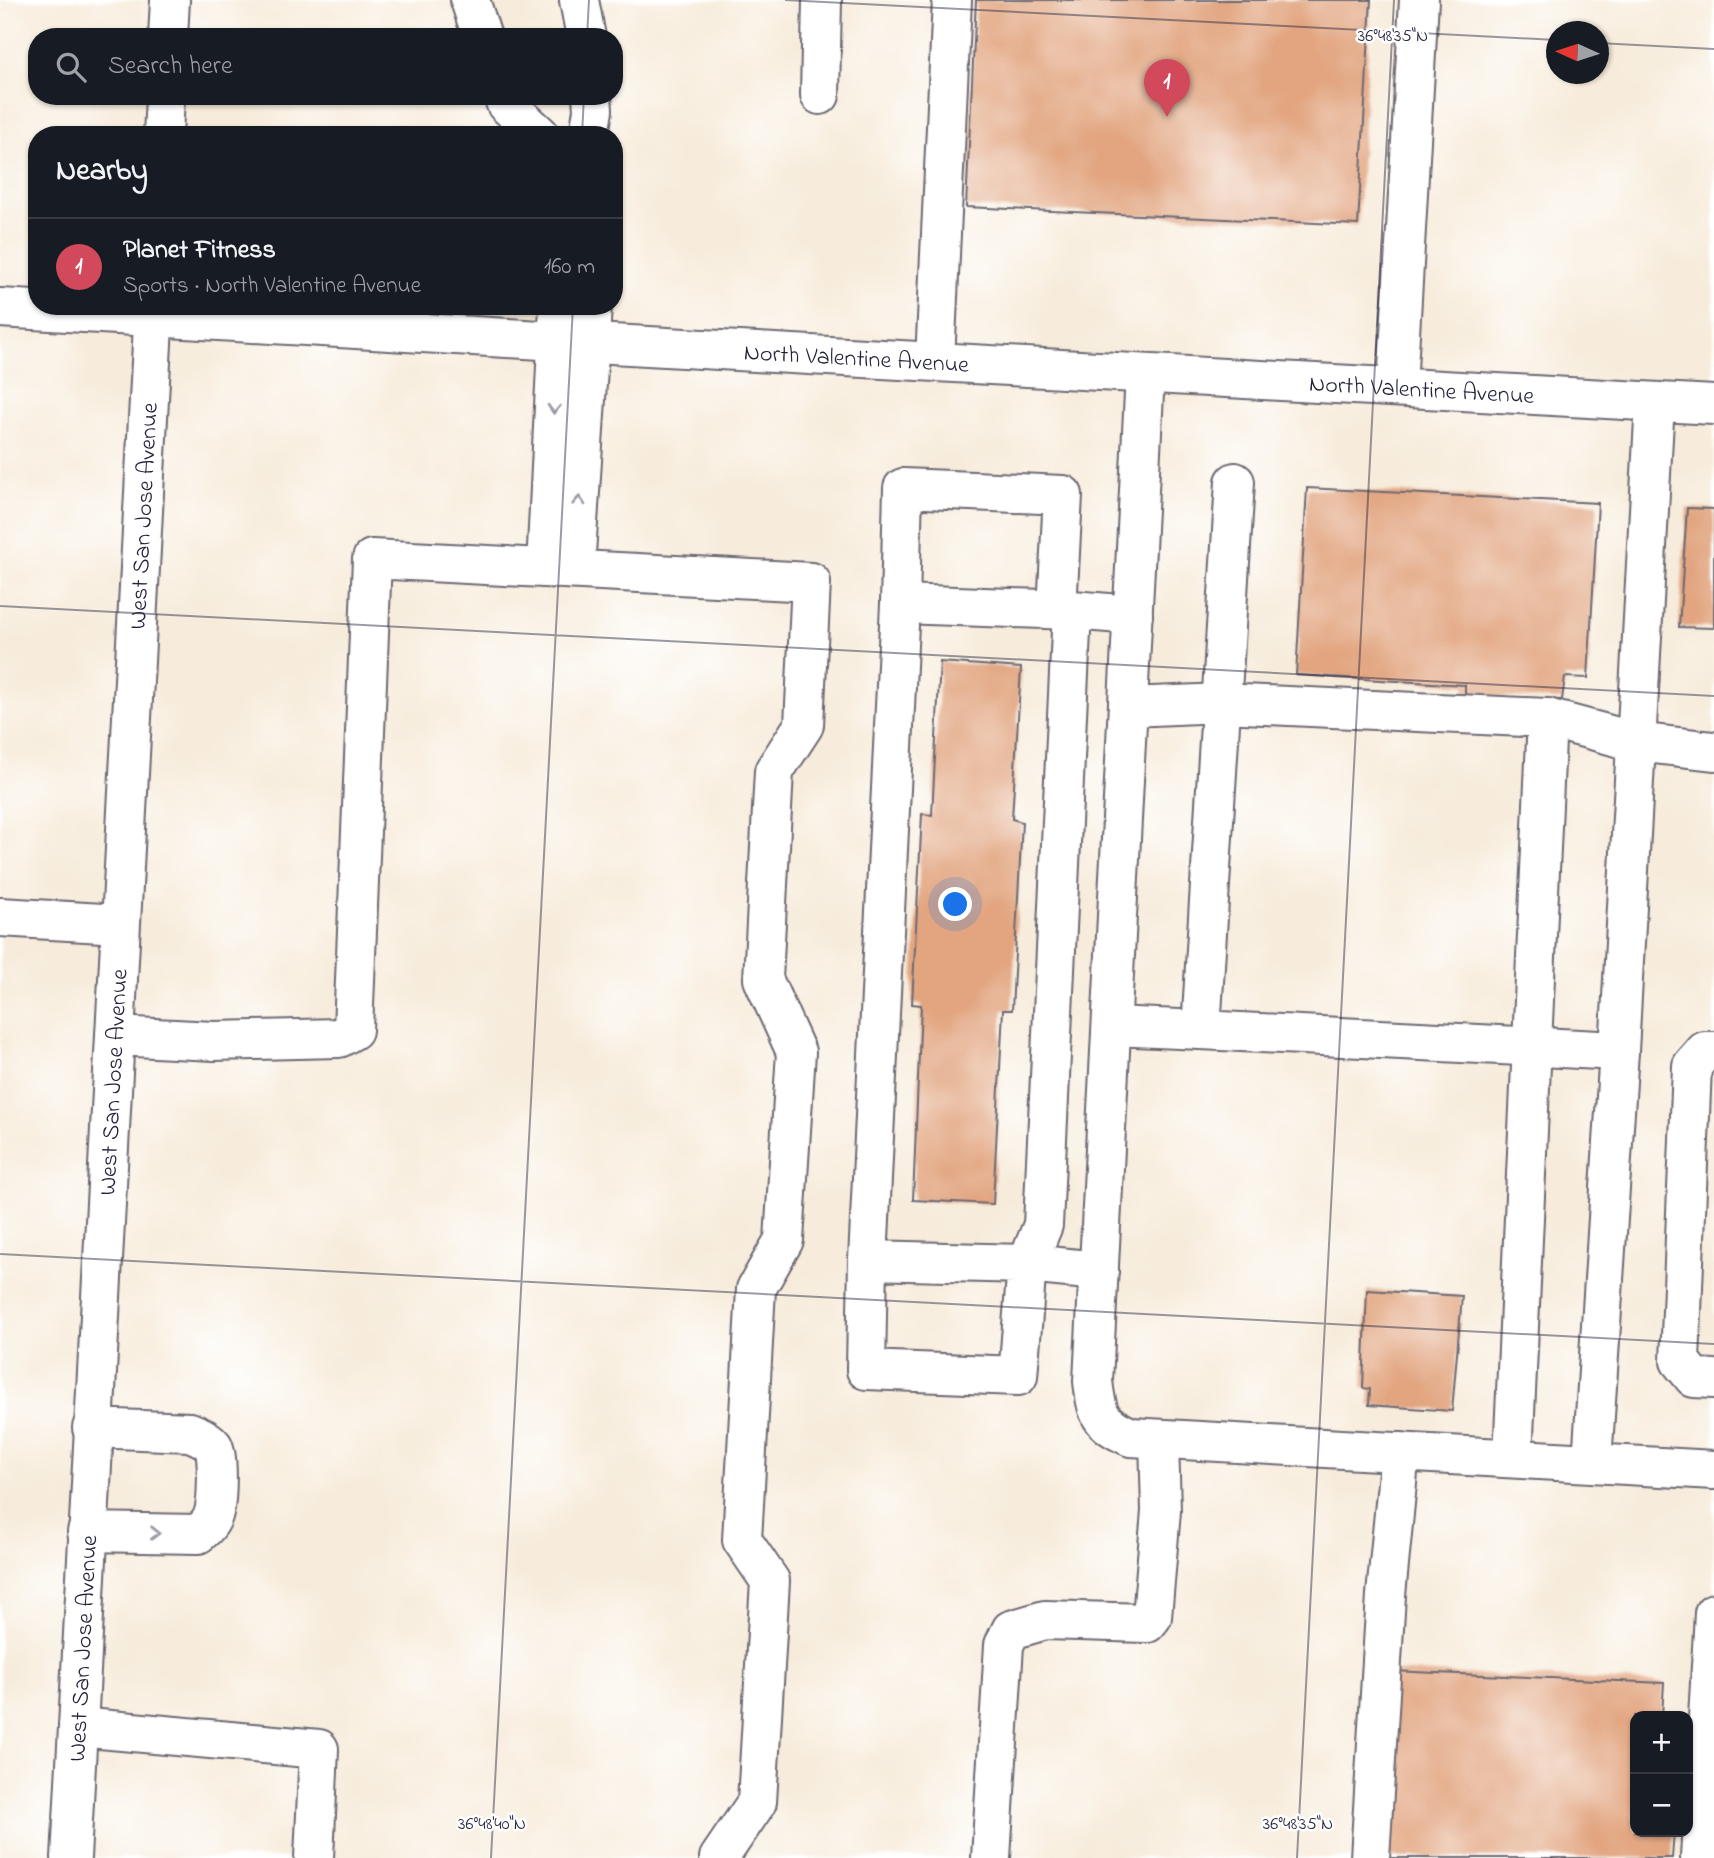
<!DOCTYPE html>
<html lang="en">
<head>
<meta charset="utf-8">
<style>
  :root { --surface:#171b24; --page:#20242c; --text:#f1f3f6; --muted:#9ea1a6; --line:#363941; --accent:#d1495b }
  body { margin:0; font-family:"Indie Flower",sans-serif; background:var(--page); color:var(--text) }
  .controls { position:absolute; right:21px; bottom:21px; display:grid; overflow:hidden; border-radius:14px; box-shadow:0 2px 5px #0004 }
  .controls button { width:63px; height:63px; display:grid; place-items:center; padding:0; border:0; border-bottom:2px solid var(--line); background:var(--surface); color:var(--text); font:35px sans-serif }
  .compass { position:absolute; left:1546px; top:21px; width:63px; height:63px; border-radius:50%; background:var(--surface); box-shadow:0 2px 5px #0004; rotate:273deg }
  .you { position:absolute; left:956px; top:905px; width:24px; height:24px; margin:-18px; border:5px solid #fff; border-radius:50%; background:#1a73e8; box-shadow:0 0 0 10px #1a73e833 }
  .badge { display:grid; place-items:center; width:46px; height:46px; border-radius:50%; background:var(--accent); color:#fff; font-size:23px; font-weight:700 }
  .pin { position:absolute; translate:-50% -58px; filter:drop-shadow(0 2px 4px #0008) }
  .pin::after { content:''; position:absolute; top:37px; width:24px; height:21px; background:inherit; clip-path:polygon(0 0,100% 0,50% 100%) }
  .list { margin:0; padding:0; list-style:none }
  h2 { display:flex; justify-content:space-between; align-items:center; height:91px; margin:0; padding:0 28px; font-size:30px }
  h2 small { font-size:23px; font-weight:400; color:var(--muted) }
  .list li { display:grid; grid-template-columns:46px 1fr auto; gap:21px; align-items:center; box-sizing:border-box; height:98px; padding:0 28px; border-top:2px solid var(--line) }
  .list b { display:block; font-size:26px; white-space:nowrap }
  .list p { margin:0; font-size:23px; white-space:nowrap; color:var(--muted) }
  .list em { font-size:23px; font-style:normal; color:var(--muted) }
  .icon { flex:none; width:38px; height:38px; fill:none; stroke:currentColor; stroke-width:2; stroke-linecap:round; stroke-linejoin:round }
  .map { position:relative; flex:none; width:1714px; height:1858px; overflow:hidden }
  .search { position:absolute; background:var(--surface); box-shadow:0 2px 5px #0004; left:28px; top:28px; width:595px; height:77px; display:flex; align-items:center; gap:18px; box-sizing:border-box; padding:0 24px; border-radius:28px; color:var(--muted); font-size:26px }
  .panel { position:absolute; background:var(--surface); box-shadow:0 2px 5px #0004; left:28px; top:126px; width:595px; height:189px; border-radius:28px }
  .map>svg:first-child { display:block }
  .building { fill:#e2a580 }
  .lines { fill:none; stroke-linecap:round; stroke-linejoin:round }
  .minor-casing { stroke:#6d6973; stroke-width:42 }
  .minor { stroke:#fff; stroke-width:38 }
  .oneway { stroke:#9c9ca7 }
  .ticks { fill:none; stroke:#22223b; stroke-width:2; stroke-opacity:0.45 }
  .labels { text-anchor:middle; stroke-width:5; stroke-linejoin:round; paint-order:stroke }
  .street-label { font-size:24px; fill:#22223b; stroke:#fff }
  .ticks-label { font-size:18px; text-anchor:middle; fill:#22223b; stroke:#fff; stroke-width:5; stroke-linejoin:round; paint-order:stroke }
</style>
</head>
<body>
<div class="map">
<svg width="1714" height="1858" viewBox="0 0 1714 1858">
  <rect width="100%" height="100%" fill="#fff"/>
  <filter id="ink" filterUnits="userSpaceOnUse"><feTurbulence type="fractalNoise" baseFrequency=".0143" numOctaves="2"/><feDisplacementMap in="SourceGraphic" scale="14" xChannelSelector="R" yChannelSelector="G"/><feConvolveMatrix kernelMatrix="1 2 1 2 8 2 1 2 1" color-interpolation-filters="sRGB"/></filter>
  <filter id="wash" filterUnits="userSpaceOnUse"><feTurbulence type="fractalNoise" baseFrequency=".00686" numOctaves="4" result="noise"/><feDisplacementMap in="SourceGraphic" scale="28" xChannelSelector="R" yChannelSelector="G"/><feGaussianBlur stdDeviation="1.57" result="paint"/><feColorMatrix in="noise" values="0 0 0 0 0 0 0 0 0 0 0 0 0 0 0 0 0 1.4 0 .05"/><feComposite in="paint" operator="in"/></filter>
  <g filter="url(#wash)">
    <rect width="100%" height="100%" fill="#f7ecdb"/>
    <g id="blocks">
      <!-- building -->
      <path class="building" d="M 976,0 L 1371,0 L 1358,225 L 966,207 Z
        M 1307,488 L 1598,503 L 1588,678 L 1565,677 L 1562,700 L 1465,696 L 1465,685 L 1296,675 Z
        M 1687,508 L 1714,509 L 1714,628 L 1679,627 Z
        M 940,662 L 1021,668 L 1012,819 L 1022,822 L 1012,1010 L 1003,1010 L 993,1204 L 913,1200 L 921,1005 L 912,1004 L 922,814 L 932,815 Z
        M 1367,1290 L 1462,1296 L 1452,1411 L 1369,1405 L 1370,1389 L 1363,1388 Z
        M 1391,1671 L 1664,1683 L 1662,1716 L 1635,1716 L 1635,1832 L 1674,1832 L 1672,1858 L 1381,1858 Z"/>
    </g>
  </g>
  <g filter="url(#ink)">
    <use href="#blocks" fill-opacity="0" stroke="#6d6973" stroke-width="2"/>
    <g class="lines">
      <!-- minor casing -->
      <g class="minor-casing">
        <g id="minor">
          <path d="M 470,0 L 482,37"/>
          <path d="M 579,0 L 586,37"/>
          <path d="M 168,37 L 170,0"/>
          <path d="M 820,95 L 822,0"/>
          <path d="M 503,96 L 506,104 L 540,135"/>
          <path d="M 163,135 L 165,96"/>
          <path d="M 589,135 L 593,110 L 592,96"/>
          <path id="s1" d="M 0,308 L 558,341 L 1714,405"/>
          <path d="M 935,361 L 952,0"/>
          <path d="M 1145,374 L 1093,1381 C 1097,1415 1099,1423 1131,1437 L 1714,1470"/>
          <path d="M 1397,387 L 1419,0"/>
          <path d="M 1235,482 L 1201,1030 L 1619,1051"/>
          <path d="M 546,568 L 559,306"/>
          <path d="M 575,569 L 592,306"/>
          <path d="M 900,604 L 903,488 L 1063,495 L 1057,610"/>
          <path d="M 1072,610 L 1043,1225 L 1027,1264 L 1018,1376 L 866,1370 L 868,1260 L 1027,1264 L 1099,1271"/>
          <path d="M 1129,707 L 1222,703 L 1547,718 L 1636,742 L 1714,751"/>
          <path d="M 0,917 L 120,924"/>
          <path d="M 1113,1026 L 1201,1030"/>
          <path d="M 115,1036 L 214,1041 L 339,1038 L 353,1030 L 372,559 L 811,582 L 804,725 L 774,771 L 763,979 L 796,1052 L 784,1240 L 756,1289 L 742,1540 L 770,1581 L 757,1802 L 719,1858"/>
          <path d="M 1714,1051 L 1705,1051 L 1692,1066 L 1680,1361 L 1694,1378 L 1714,1379"/>
          <path d="M 868,1260 L 900,604 L 1072,610 L 1133,615"/>
          <path d="M 1513,1457 L 1547,718"/>
          <path d="M 1592,1462 L 1619,1051 L 1655,402"/>
          <path d="M 87,1532 L 198,1534 C 206,1528 212,1522 214,1512 C 217,1501 219,1455 213,1446 C 208,1439 197,1435 190,1432 L 92,1428"/>
          <path d="M 78,1727 L 319,1749 L 314,1858"/>
          <path id="s2" d="M 71,1858 L 154,306"/>
          <path d="M 991,1858 L 1004,1645 L 1011,1630 L 1045,1620 L 1147,1623 L 1152,1617 L 1161,1511 L 1159,1439"/>
          <path d="M 1370,1858 L 1386,1595 L 1400,1452"/>
          <path d="M 1700,1858 L 1714,1613"/>
        </g>
      </g>
      <!-- minor -->
      <use href="#minor" class="minor"/>
    </g>
    <!-- one-way arrows -->
    <defs><path id="oneway-chevron" d="M-2-3.5L2.5 0L-2 3.5" fill="none" stroke-width="1.6" stroke-linecap="round" stroke-linejoin="round" transform="scale(1.75)"/></defs>
    <g class="oneway">
      <use href="#oneway-chevron" transform="translate(554 409) rotate(93)"/>
      <use href="#oneway-chevron" transform="translate(579 501) rotate(-87)"/>
      <use href="#oneway-chevron" transform="translate(155 1533) rotate(1)"/>
    </g>
  </g>
  <!-- ticks -->
  <path class="ticks" d="M 785,0 L 1556,40M 587,37 L 589,0M 1598,43 L 1714,49M 582,135 L 584,96M 0,606 L 1714,696M 0,1254 L 1714,1344M 491,1858 L 573,306M 1297,1858 L 1394,0"/>
  <g class="labels">
    <!-- street labels -->
    <g class="street-label">
      <text dy="8" stroke="none"><textPath href="#s1" startOffset="858">North Valentine Avenue</textPath></text>
      <text dy="8" stroke="none"><textPath href="#s1" startOffset="1424">North Valentine Avenue</textPath></text>
      <text dy="8" stroke="none"><textPath href="#s2" startOffset="1344">West San Jose Avenue</textPath></text>
      <text dy="8" stroke="none"><textPath href="#s2" startOffset="777">West San Jose Avenue</textPath></text>
      <text dy="8" stroke="none"><textPath href="#s2" startOffset="210">West San Jose Avenue</textPath></text>
    </g>
  </g>
  <g class="ticks-label">
    <text x="1393" y="41">36°48'35"N</text>
    <text x="492" y="1829">36°48'40"N</text>
    <text x="1298" y="1829">36°48'35"N</text>
  </g>
</svg>
<div class="controls">
<button>+</button>
<button>−</button>
</div>
<svg class="compass" viewBox="-18 -18 36 36"><path d="M0-13l5 13h-10z" fill="#e53935"/><path d="M0 13l5-13h-10z" fill="#9ea1a6"/></svg>
<div class="you"></div>
<div class="pin badge" style="left:1167px;top:117px">1</div>
<div class="search"><svg class="icon" aria-label="search" viewBox="0 0 24 24"><circle cx="10" cy="10" r="6"/><path d="M15 15l6 6"/></svg>Search here</div>
<section class="panel">
<h2>Nearby<small></small></h2>
<ul class="list">
<li><span class="badge">1</span><div><b>Planet Fitness</b><p>Sports · North Valentine Avenue</p></div><em>160 m</em></li>
</ul>
</section>
</div>
</body>
</html>
